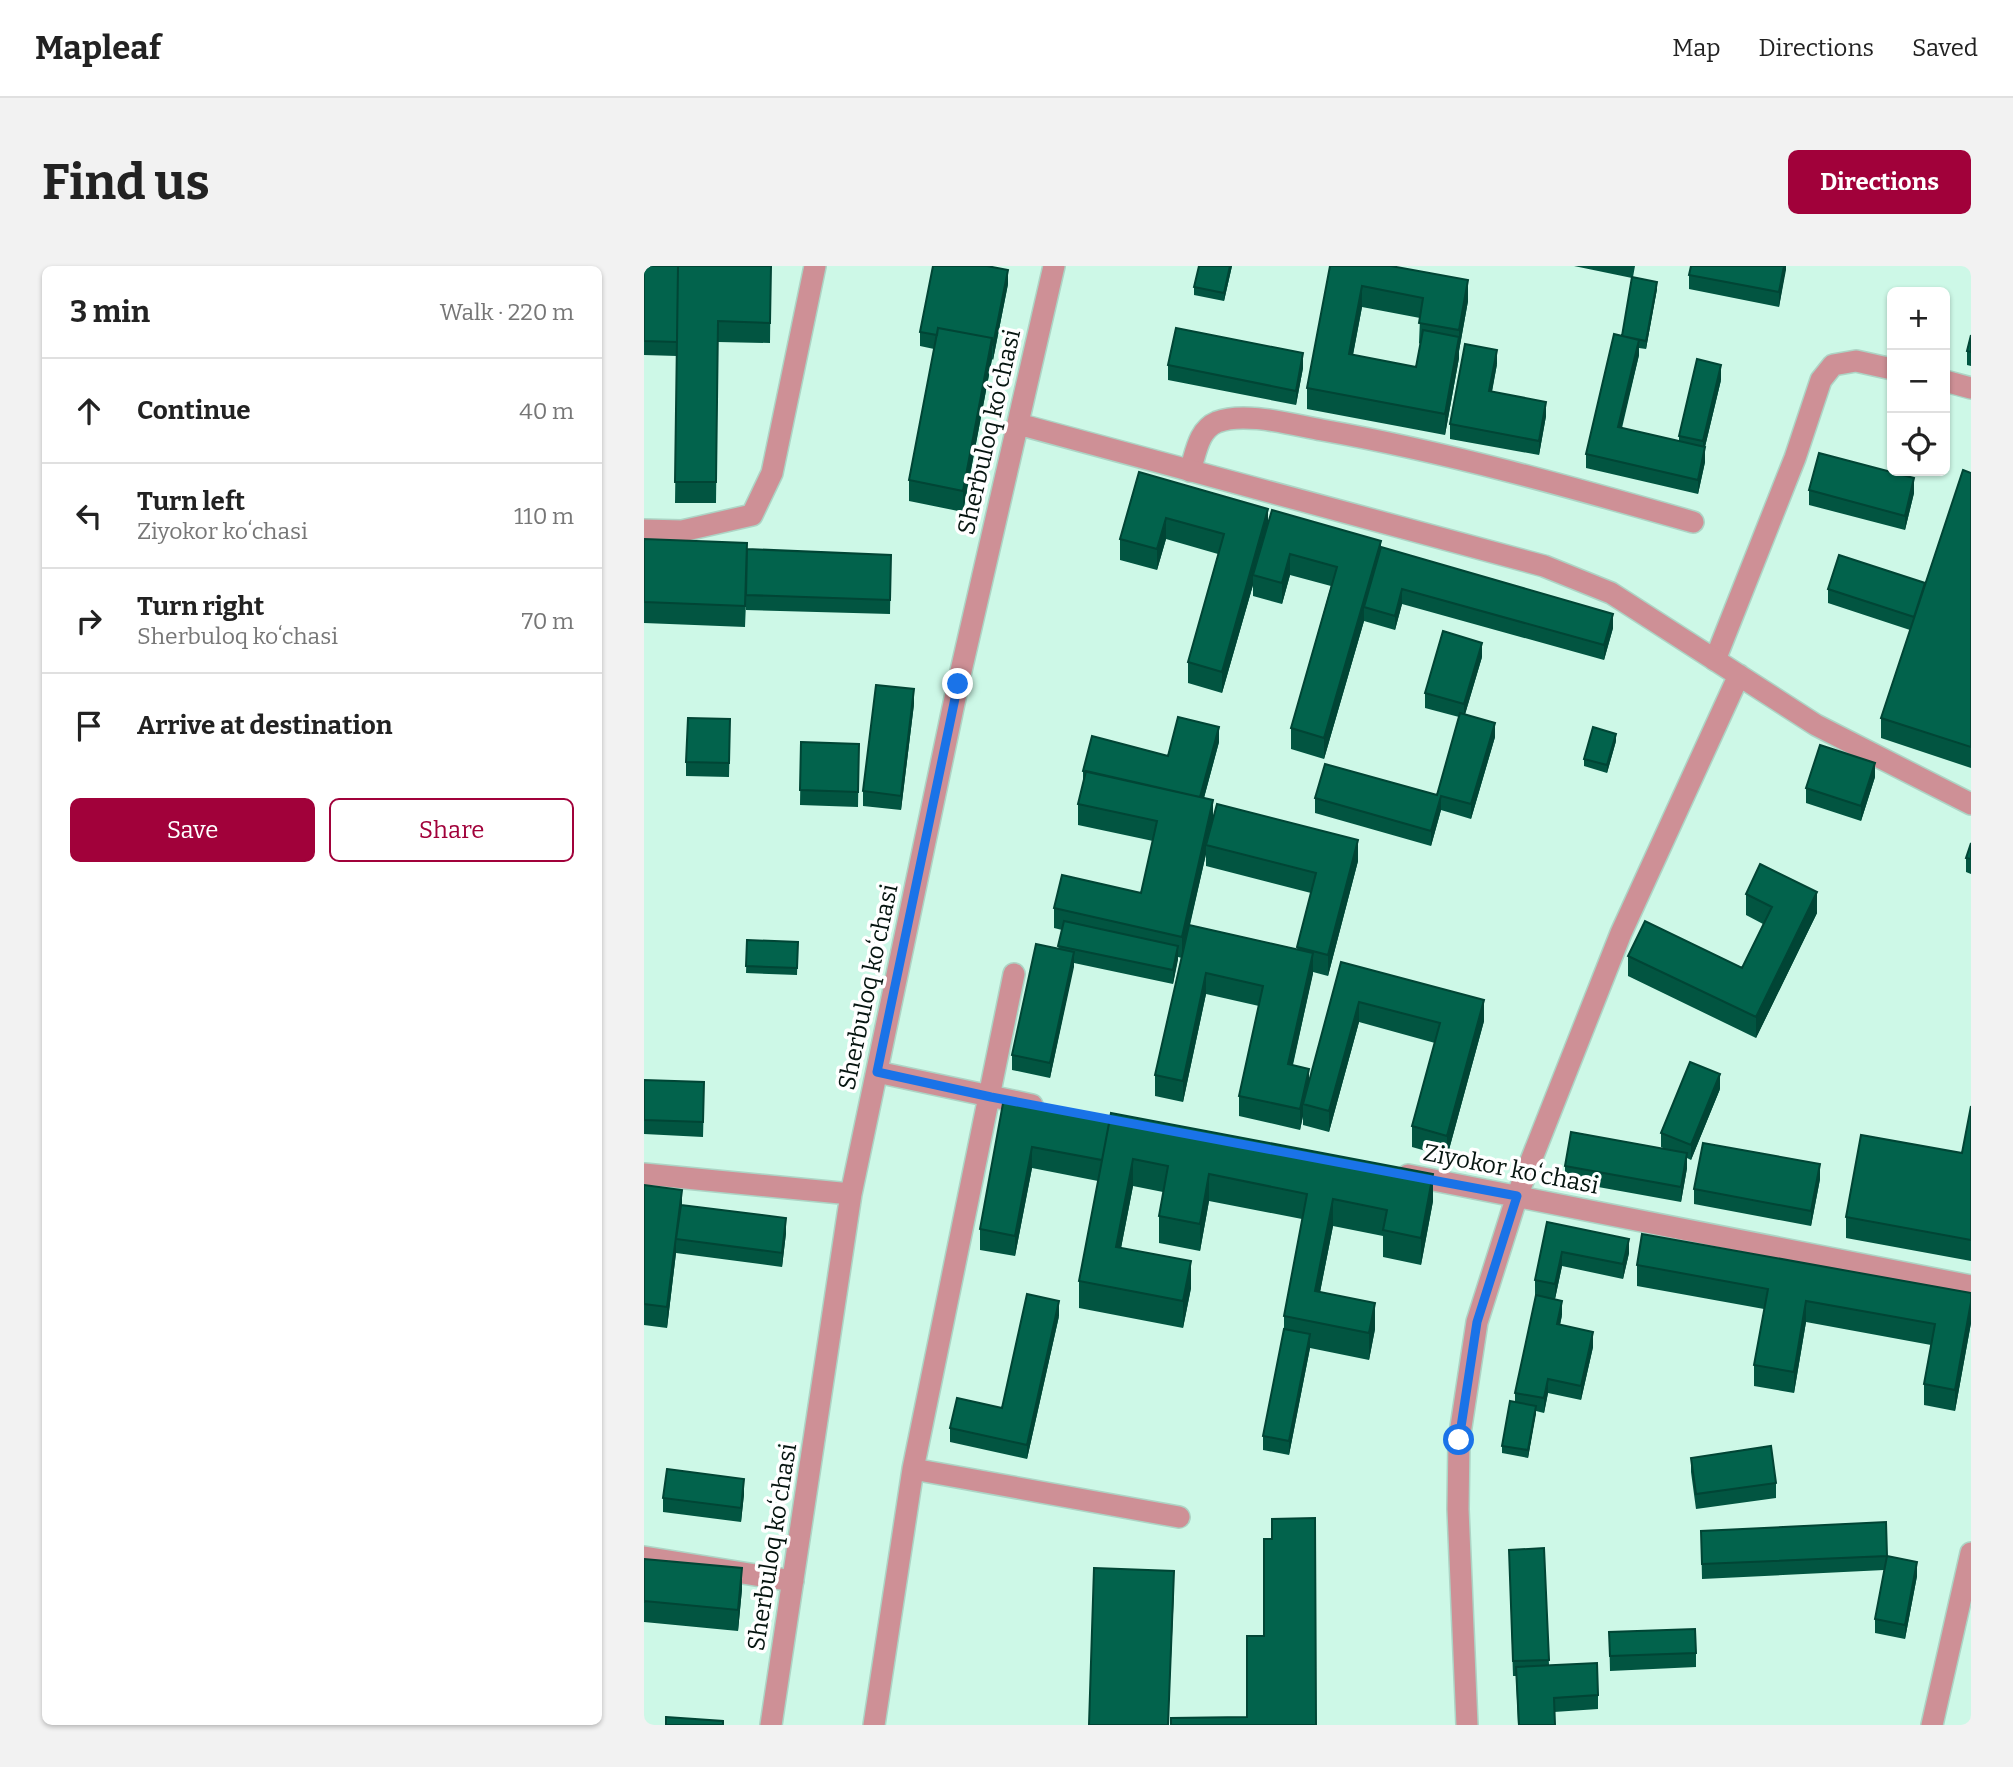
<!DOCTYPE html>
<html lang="en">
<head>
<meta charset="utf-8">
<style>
  :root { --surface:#fff; --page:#f2f2f2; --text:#222; --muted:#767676; --line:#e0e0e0; --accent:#a1013a }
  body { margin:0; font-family:Bitter,serif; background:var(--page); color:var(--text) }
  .controls { position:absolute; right:21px; top:21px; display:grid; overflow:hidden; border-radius:10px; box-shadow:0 2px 5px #0004 }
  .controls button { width:63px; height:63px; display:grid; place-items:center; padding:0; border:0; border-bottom:2px solid var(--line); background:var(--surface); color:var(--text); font:35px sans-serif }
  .stop { position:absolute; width:21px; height:21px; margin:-16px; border:5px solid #1a73e8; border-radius:50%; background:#fff }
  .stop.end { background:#1a73e8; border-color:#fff; box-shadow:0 2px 7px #0008 }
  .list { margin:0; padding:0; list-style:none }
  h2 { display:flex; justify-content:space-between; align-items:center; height:91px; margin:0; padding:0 28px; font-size:30px }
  h2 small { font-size:23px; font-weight:400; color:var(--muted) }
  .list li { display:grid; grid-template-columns:46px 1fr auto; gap:21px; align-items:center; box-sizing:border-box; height:105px; padding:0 28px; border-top:2px solid var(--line) }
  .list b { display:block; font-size:26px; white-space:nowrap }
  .list p { margin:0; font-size:23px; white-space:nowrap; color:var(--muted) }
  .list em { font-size:23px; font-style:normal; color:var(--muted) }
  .actions { display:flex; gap:14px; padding:21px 28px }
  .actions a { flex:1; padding:16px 0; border:2px solid var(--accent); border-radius:10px; text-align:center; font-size:24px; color:var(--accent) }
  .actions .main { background:var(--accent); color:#fff }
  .icon { flex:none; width:38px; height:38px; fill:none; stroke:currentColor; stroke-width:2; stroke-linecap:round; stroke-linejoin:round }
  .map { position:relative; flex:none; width:1327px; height:1459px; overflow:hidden; border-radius:10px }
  header { display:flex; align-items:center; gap:42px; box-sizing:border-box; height:98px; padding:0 35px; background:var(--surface); border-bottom:2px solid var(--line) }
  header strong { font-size:33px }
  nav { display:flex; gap:38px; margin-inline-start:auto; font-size:24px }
  .intro { display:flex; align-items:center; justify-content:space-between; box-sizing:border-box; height:168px; padding:0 42px }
  h1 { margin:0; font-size:49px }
  .button { padding:18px 32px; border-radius:10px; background:var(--accent); color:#fff; font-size:24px; font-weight:700 }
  main { display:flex; gap:42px; padding:0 42px }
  aside { flex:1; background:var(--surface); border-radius:10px; box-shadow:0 2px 5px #0004 }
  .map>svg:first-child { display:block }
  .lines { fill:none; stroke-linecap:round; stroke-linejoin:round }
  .service-casing { stroke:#add4c5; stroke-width:24 }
  .minor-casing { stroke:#add4c5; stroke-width:24 }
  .service { stroke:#ce9096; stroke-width:21 }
  .minor { stroke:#ce9096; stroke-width:21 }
  .wall { fill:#025541; fill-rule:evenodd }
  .shaded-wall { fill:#014535 }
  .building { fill:#02634c; stroke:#014535; stroke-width:2 }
  .route { stroke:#1a73e8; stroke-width:9 }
  .labels { text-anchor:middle; stroke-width:7; stroke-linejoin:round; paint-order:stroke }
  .street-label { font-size:24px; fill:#061510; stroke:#fff }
</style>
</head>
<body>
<header>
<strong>Mapleaf</strong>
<nav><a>Map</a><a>Directions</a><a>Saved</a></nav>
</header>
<div class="intro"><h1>Find us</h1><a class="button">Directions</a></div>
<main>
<aside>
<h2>3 min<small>Walk · 220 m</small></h2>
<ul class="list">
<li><svg class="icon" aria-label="ahead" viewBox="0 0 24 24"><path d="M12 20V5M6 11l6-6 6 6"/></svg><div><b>Continue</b></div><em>40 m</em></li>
<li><svg class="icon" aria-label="left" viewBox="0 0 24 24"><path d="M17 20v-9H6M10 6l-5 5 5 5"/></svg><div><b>Turn left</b><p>Ziyokor koʻchasi</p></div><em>110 m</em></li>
<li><svg class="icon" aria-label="right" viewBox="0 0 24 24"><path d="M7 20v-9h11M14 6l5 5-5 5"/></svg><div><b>Turn right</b><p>Sherbuloq koʻchasi</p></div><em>70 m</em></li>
<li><svg class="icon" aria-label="arrive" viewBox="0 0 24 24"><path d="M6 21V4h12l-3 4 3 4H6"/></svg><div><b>Arrive at destination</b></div></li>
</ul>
<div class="actions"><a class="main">Save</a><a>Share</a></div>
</aside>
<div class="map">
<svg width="1327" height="1459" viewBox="0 0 1327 1459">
  <rect width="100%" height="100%" fill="#cdf8e7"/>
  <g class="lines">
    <!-- service casing -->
    <g class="service-casing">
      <path id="service" d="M 1301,115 L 1327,122
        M 546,205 C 552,187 554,164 573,156 C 601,145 649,159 678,164 C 803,186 926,221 1049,256
        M 1071,394 L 1151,192 L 1177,114 L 1189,99 L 1212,95 L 1248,103"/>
    </g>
    <!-- minor casing -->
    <g class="minor-casing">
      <path id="minor" d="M 374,158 L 900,300 L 967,327 L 1172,459 L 1327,538
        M 0,264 L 38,265 L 108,249 L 128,207 L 171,0
        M 233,806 L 388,839
        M 0,908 L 207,928
        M 764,909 L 1327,1020
        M 269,1203 L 535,1251
        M 0,1291 L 149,1315
        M 127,1459 L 207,928 L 314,418 L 410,0
        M 230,1459 L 269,1203 L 370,708
        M 823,1459 L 814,1243 L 815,1174 L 833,1056 L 873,930 L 977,667 L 1095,409
        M 1288,1459 L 1327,1287"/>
    </g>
    <!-- service -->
    <use href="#service" class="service"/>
    <!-- minor -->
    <use href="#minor" class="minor"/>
  </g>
  <!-- wall -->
  <path class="wall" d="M 0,0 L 127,0 L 126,77 L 74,76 L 72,237 L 31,237 L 33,90 L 0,89 Z
    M 555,0 L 588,0 L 580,35 L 550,29 L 550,21 Z
    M 686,0 L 824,35 L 815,85 L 815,92 L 801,169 L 663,143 L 663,122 ZM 718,41 L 776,52 L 775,77 L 776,78 L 772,101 L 709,89 Z
    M 930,0 L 991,0 L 989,11 L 1013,23 L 1002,83 L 995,82 L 995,89 L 978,162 L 1035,175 L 1035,170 L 1077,114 L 1061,181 L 1061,196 L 1054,228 L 942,202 L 942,188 L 978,70 L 988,12 Z
    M 1142,0 L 1135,41 L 1045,23 L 1045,9 Z
    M 364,18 L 349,94 L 348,93 L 319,246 L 265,235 L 265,214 L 290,83 L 276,80 L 276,66 Z
    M 1327,69 L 1327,100 L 1323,99 L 1323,85 Z
    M 853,98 L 848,126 L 902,150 L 895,189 L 806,173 L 806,158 Z
    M 524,99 L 659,102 L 652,139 L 524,114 Z
    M 495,206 L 624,256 L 737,281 L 969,362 L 960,394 L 758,338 L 751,364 L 720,355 L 680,493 L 647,483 L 647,462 L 687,320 L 646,309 L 638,338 L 609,330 L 609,319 L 578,427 L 544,417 L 544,396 L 574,288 L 522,273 L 513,304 L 476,294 L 476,273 Z
    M 1327,207 L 1327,502 L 1237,472 L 1237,452 L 1266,364 L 1184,337 L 1184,323 L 1281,317 Z
    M 1165,224 L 1270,227 L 1261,264 L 1165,239 Z
    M 0,273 L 103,283 L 247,289 L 246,348 L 102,344 L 102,336 L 101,361 L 0,357 Z
    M 838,391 L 821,448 L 851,471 L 827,553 L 797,544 L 787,580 L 671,547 L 671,532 L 793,529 L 815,451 L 781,442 L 781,427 Z
    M 270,438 L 257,544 L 219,540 L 219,525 Z
    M 86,468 L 85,511 L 42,510 L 42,496 Z
    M 972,475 L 963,507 L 940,500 L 940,493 Z
    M 157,476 L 215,478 L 214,541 L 156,539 Z
    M 575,476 L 560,532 L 569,551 L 714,595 L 684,710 L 669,706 L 649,799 L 665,816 L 697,696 L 840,755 L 803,891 L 768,881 L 768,860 L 791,777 L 715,756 L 685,866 L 659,859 L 659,850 L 656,864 L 595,850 L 595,830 L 615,740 L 562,728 L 539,836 L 511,830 L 511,809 L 538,692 L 534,691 L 529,718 L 430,697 L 406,812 L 368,804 L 368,789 L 414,683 L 418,664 L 410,662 L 410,642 L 497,627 L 509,575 L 434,559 L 434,538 L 439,516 L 439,505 L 524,490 ZM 562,588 L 562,600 L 667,627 L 653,683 L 546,659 Z
    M 1231,511 L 1217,555 L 1162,537 L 1162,522 Z
    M 1327,577 L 1327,608 L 1322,606 L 1322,592 Z
    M 1102,628 L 1173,647 L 1112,772 L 984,710 L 984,690 L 1098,702 L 1119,658 L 1102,649 Z
    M 103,674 L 154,676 L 153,709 L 102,707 Z
    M 0,814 L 60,831 L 59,871 L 0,868 Z
    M 1076,823 L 1047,894 L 1043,892 L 1043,902 L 1037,936 L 921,915 L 921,900 L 1021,883 L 1017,881 L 1017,867 Z
    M 360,832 L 789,935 L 777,999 L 739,991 L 739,970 L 689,960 L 676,1026 L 731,1063 L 725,1094 L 666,1082 L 645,1189 L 619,1184 L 619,1170 L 640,1063 L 640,1050 L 658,953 L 565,935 L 556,985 L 515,977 L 515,950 L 519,926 L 489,920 L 477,982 L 547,1022 L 539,1062 L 435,1042 L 435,1015 L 454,915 L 388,902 L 371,990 L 336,984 L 336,963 Z
    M 1327,840 L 1327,995 L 1202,972 L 1202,951 L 1318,887 Z
    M 1176,913 L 1167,960 L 1050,938 L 1050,923 Z
    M 0,919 L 38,939 L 142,967 L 138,1001 L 32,987 L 23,1062 L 0,1059 Z
    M 903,956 L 985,987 L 979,1013 L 918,1000 L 911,1033 L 891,1029 L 891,1014 Z
    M 993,999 L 1327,1027 L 1327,1057 L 1311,1145 L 1280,1139 L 1280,1118 L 1287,1079 L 1162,1056 L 1150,1127 L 1110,1120 L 1110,1099 L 1120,1043 L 993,1020 Z
    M 918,1049 L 916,1059 L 949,1081 L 937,1134 L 904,1127 L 900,1147 L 892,1145 L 884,1192 L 858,1187 L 858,1180 L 871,1136 L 871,1127 Z
    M 415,1050 L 383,1193 L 306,1176 L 306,1162 L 358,1142 Z
    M 1047,1192 L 1132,1217 L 1132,1232 L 1052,1243 L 1047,1206 Z
    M 100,1228 L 97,1256 L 19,1246 L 19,1232 Z
    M 1057,1265 L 1243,1290 L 1273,1310 L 1261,1373 L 1231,1367 L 1231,1353 L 1240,1304 L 1058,1313 Z
    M 900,1282 L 905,1399 L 954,1429 L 954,1443 L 910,1446 L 911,1459 L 874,1459 L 872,1410 L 869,1410 L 865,1284 Z
    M 0,1293 L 98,1323 L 94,1365 L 0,1356 L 0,1358 Z
    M 965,1366 L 1052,1387 L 1052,1401 L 966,1405 Z"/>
  <!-- shaded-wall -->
  <path class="shaded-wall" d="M 586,0 L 588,0 L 580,35 L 580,27 Z
    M 1140,0 L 1142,0 L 1142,4 L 1135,41 L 1135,26 Z
    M 364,4 L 364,18 L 349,94 L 349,79 Z
    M 824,14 L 824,35 L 815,85 L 815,64 Z
    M 1013,16 L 1013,23 L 1002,83 L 1002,75 Z
    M 718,20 L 718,41 L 705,109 L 705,88 Z
    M 815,71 L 815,92 L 801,169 L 801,148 Z
    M 348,72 L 348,93 L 319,246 L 319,225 Z
    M 995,74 L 995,89 L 974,175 L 974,161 Z
    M 853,84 L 853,98 L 845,140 L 845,125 Z
    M 659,87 L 659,102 L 652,139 L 652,125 Z
    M 1077,99 L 1077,114 L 1059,189 L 1059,175 Z
    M 902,136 L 902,150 L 895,189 L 895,175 Z
    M 1061,181 L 1061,196 L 1054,228 L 1054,214 Z
    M 1270,212 L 1270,227 L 1261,264 L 1261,250 Z
    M 624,243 L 624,264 L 609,309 L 609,319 L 578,427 L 578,406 Z
    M 522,252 L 522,273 L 513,304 L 513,283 Z
    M 737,275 L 737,296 L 720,341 L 720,355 L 680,493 L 680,472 Z
    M 646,288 L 646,309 L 638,338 L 638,317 Z
    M 758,323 L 758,338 L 751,364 L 751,350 Z
    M 969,348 L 969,362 L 960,394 L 960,379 Z
    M 838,377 L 838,391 L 820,452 L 820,438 Z
    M 270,423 L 270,438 L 257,544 L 257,530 Z
    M 851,457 L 851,471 L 827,553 L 827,538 Z
    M 575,461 L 575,476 L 555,550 L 555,536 Z
    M 972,468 L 972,475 L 963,507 L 963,499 Z
    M 1231,497 L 1231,511 L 1217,555 L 1217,540 Z
    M 797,530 L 797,544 L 787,580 L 787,565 Z
    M 569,534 L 569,555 L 562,579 L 562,588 L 538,692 L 538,671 Z
    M 714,574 L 714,595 L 684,710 L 684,689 Z
    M 1173,626 L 1173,647 L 1112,772 L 1112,751 Z
    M 534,680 L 534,694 L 529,718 L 529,704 Z
    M 430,686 L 430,701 L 406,812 L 406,797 Z
    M 669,687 L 669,708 L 644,819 L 644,798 Z
    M 562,707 L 562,728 L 539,836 L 539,815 Z
    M 840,734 L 840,755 L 803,891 L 803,870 Z
    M 715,736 L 715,756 L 685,866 L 685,845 Z
    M 665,803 L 665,823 L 659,838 L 659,850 L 656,864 L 656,843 Z
    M 1076,808 L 1076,823 L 1047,894 L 1047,879 Z
    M 388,881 L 388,902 L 371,990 L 371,970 Z
    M 1043,887 L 1043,902 L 1037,936 L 1037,921 Z
    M 489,893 L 489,920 L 472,1008 L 472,981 Z
    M 1176,898 L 1176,913 L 1167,960 L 1167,945 Z
    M 565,908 L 565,935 L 556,985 L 556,958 Z
    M 789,908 L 789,935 L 777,999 L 777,972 Z
    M 38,924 L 38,945 L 32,973 L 32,987 L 23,1062 L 23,1041 Z
    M 689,933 L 689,960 L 671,1052 L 671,1025 Z
    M 142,952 L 142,967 L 138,1001 L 138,987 Z
    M 985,973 L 985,987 L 979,1013 L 979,998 Z
    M 918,986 L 918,1000 L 911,1033 L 911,1018 Z
    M 547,995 L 547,1022 L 539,1062 L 539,1035 Z
    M 415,1035 L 415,1050 L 383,1193 L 383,1179 Z
    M 918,1035 L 918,1049 L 913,1073 L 913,1058 Z
    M 1162,1035 L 1162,1056 L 1150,1127 L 1150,1106 Z
    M 1327,1036 L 1327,1057 L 1311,1145 L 1311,1124 Z
    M 731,1037 L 731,1063 L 725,1094 L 725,1067 Z
    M 949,1066 L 949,1081 L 937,1134 L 937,1120 Z
    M 666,1068 L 666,1082 L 645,1189 L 645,1175 Z
    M 904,1113 L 904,1127 L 900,1147 L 900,1132 Z
    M 892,1140 L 892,1148 L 884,1192 L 884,1184 Z
    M 100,1213 L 100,1228 L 97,1256 L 97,1242 Z
    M 1273,1296 L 1273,1310 L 1261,1373 L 1261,1359 Z
    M 98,1302 L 98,1323 L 94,1365 L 94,1344 Z
    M 530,1305 L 530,1326 L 524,1459 Z"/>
  <!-- building -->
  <path class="building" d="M 0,0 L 34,0 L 33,76 L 0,75 Z
    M 34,0 L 127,0 L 126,57 L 74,55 L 72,216 L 31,216 Z
    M 289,0 L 343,0 L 364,4 L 349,79 L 348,79 L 348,72 L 294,62 L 293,69 L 276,66 Z
    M 555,0 L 586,0 L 580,27 L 550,21 Z
    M 686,0 L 747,0 L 824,14 L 815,64 L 775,57 L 779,32 L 718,20 L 705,88 L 772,101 L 779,64 L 815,71 L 801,148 L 663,122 Z
    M 1047,0 L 1140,0 L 1135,26 L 1045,9 Z
    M 988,11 L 1013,16 L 1002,75 L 978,70 Z
    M 294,62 L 348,72 L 319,225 L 265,214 Z
    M 532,62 L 659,87 L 652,125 L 524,99 Z
    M 970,68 L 995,74 L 974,161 L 1061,181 L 1054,214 L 942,188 Z
    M 1327,69 L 1327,86 L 1323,85 Z
    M 821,78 L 853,84 L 845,125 L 902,136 L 895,175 L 806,158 Z
    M 1053,93 L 1077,99 L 1059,175 L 1035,170 Z
    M 1175,187 L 1270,212 L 1261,250 L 1165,224 Z
    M 1319,204 L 1327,207 L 1327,481 L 1237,452 Z
    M 495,206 L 624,243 L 578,406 L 544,396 L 580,268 L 522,252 L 513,283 L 476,273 Z
    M 628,244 L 737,275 L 680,472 L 647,462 L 693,301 L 646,288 L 638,317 L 609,309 Z
    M 0,273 L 103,277 L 101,340 L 0,336 Z
    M 737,281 L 969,348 L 960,379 L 758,323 L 751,350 L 720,341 Z
    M 103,283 L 247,289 L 246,334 L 102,329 Z
    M 1195,289 L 1281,317 L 1270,351 L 1184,323 Z
    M 799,365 L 838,377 L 820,438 L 781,427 Z
    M 232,419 L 270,423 L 257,530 L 219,525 Z
    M 816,447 L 851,457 L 827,538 L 797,530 L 787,565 L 671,532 L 681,498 L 793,529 Z
    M 534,451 L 575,461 L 556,531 L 439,505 L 448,470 L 524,490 Z
    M 44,452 L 86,453 L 85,497 L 42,496 Z
    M 949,461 L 972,468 L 963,499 L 940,493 Z
    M 157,476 L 215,478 L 214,526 L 156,524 Z
    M 1176,479 L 1231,497 L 1217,540 L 1162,522 Z
    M 442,505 L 569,534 L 538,671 L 410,642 L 418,609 L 497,627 L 513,555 L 434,538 Z
    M 573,538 L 714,574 L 684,689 L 653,681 L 672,607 L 562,579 Z
    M 1327,577 L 1327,593 L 1322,592 Z
    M 1116,598 L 1173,626 L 1112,751 L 984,690 L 1001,655 L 1098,702 L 1128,641 L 1102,628 Z
    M 420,655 L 534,680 L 529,704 L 414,680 Z
    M 545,659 L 669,687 L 644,798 L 665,803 L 656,843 L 595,830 L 619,720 L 562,707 L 539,815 L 511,809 Z
    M 103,674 L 154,676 L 153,702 L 102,700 Z
    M 392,678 L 430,686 L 406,797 L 368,789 Z
    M 697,696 L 840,734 L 803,870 L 768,860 L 796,757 L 715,736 L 685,845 L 659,838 Z
    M 1046,796 L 1076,808 L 1047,879 L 1017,867 Z
    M 0,814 L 60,816 L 59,856 L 0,854 Z
    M 360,832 L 466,852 L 458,894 L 388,881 L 371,970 L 336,963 Z
    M 1327,840 L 1327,974 L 1202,951 L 1217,869 L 1318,887 Z
    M 467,847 L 789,908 L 777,972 L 739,964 L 743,944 L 689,933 L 671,1025 L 731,1037 L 725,1067 L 640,1050 L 663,928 L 565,908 L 556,958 L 515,950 L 524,900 L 489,893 L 472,981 L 547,995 L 539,1035 L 435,1015 Z
    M 927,866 L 1043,887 L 1037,921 L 921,900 Z
    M 1059,877 L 1176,898 L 1167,945 L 1050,923 Z
    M 0,919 L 38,924 L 23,1041 L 0,1038 Z
    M 37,939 L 142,952 L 138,987 L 32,973 Z
    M 903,956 L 985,973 L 979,998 L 918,986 L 911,1018 L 891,1014 Z
    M 998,968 L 1327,1027 L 1327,1036 L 1311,1124 L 1280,1118 L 1291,1058 L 1162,1035 L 1150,1106 L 1110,1099 L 1124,1023 L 993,999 Z
    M 383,1028 L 415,1035 L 383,1179 L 306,1162 L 313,1132 L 358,1142 Z
    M 892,1029 L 918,1035 L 913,1058 L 949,1066 L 937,1120 L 904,1113 L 900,1132 L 871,1127 Z
    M 640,1063 L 666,1068 L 645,1175 L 619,1170 Z
    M 866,1135 L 892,1140 L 884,1184 L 858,1180 Z
    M 1127,1180 L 1132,1217 L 1052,1228 L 1047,1192 Z
    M 23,1203 L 100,1213 L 97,1242 L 19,1232 Z
    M 671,1252 L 672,1459 L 527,1459 L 527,1452 L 603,1451 L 603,1370 L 620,1370 L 620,1273 L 628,1273 L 628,1253 Z
    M 1242,1256 L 1243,1290 L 1058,1298 L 1057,1265 Z
    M 900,1282 L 905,1394 L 869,1395 L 865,1284 Z
    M 1243,1290 L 1273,1296 L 1261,1359 L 1231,1353 Z
    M 0,1293 L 98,1302 L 94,1344 L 0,1335 L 0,1337 Z
    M 450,1302 L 530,1305 L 524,1459 L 445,1459 Z
    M 1051,1363 L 1052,1387 L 966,1390 L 965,1366 Z
    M 953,1397 L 954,1429 L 910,1432 L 911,1459 L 875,1459 L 872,1401 Z
    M 22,1451 L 79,1455 L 79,1459 L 22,1459 Z"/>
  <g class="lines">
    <!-- route -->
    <path class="route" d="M 314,418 L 233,806 L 347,831 L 873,930 L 833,1056 L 815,1174"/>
  </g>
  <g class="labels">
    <!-- street labels -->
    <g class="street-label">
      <text transform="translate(345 166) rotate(-77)" y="8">Sherbuloq koʻchasi</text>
      <text transform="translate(224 721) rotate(-78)" y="8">Sherbuloq koʻchasi</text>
      <text transform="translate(867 903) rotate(11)" y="8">Ziyokor koʻchasi</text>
      <text transform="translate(128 1281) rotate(-81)" y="8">Sherbuloq koʻchasi</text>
    </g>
  </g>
</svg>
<div class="controls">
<button>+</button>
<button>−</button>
<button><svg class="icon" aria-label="locate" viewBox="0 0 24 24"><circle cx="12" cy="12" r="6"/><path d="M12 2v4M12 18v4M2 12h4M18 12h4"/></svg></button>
</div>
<div class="stop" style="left:815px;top:1174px"></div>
<div class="stop end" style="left:314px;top:418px"></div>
</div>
</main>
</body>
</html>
